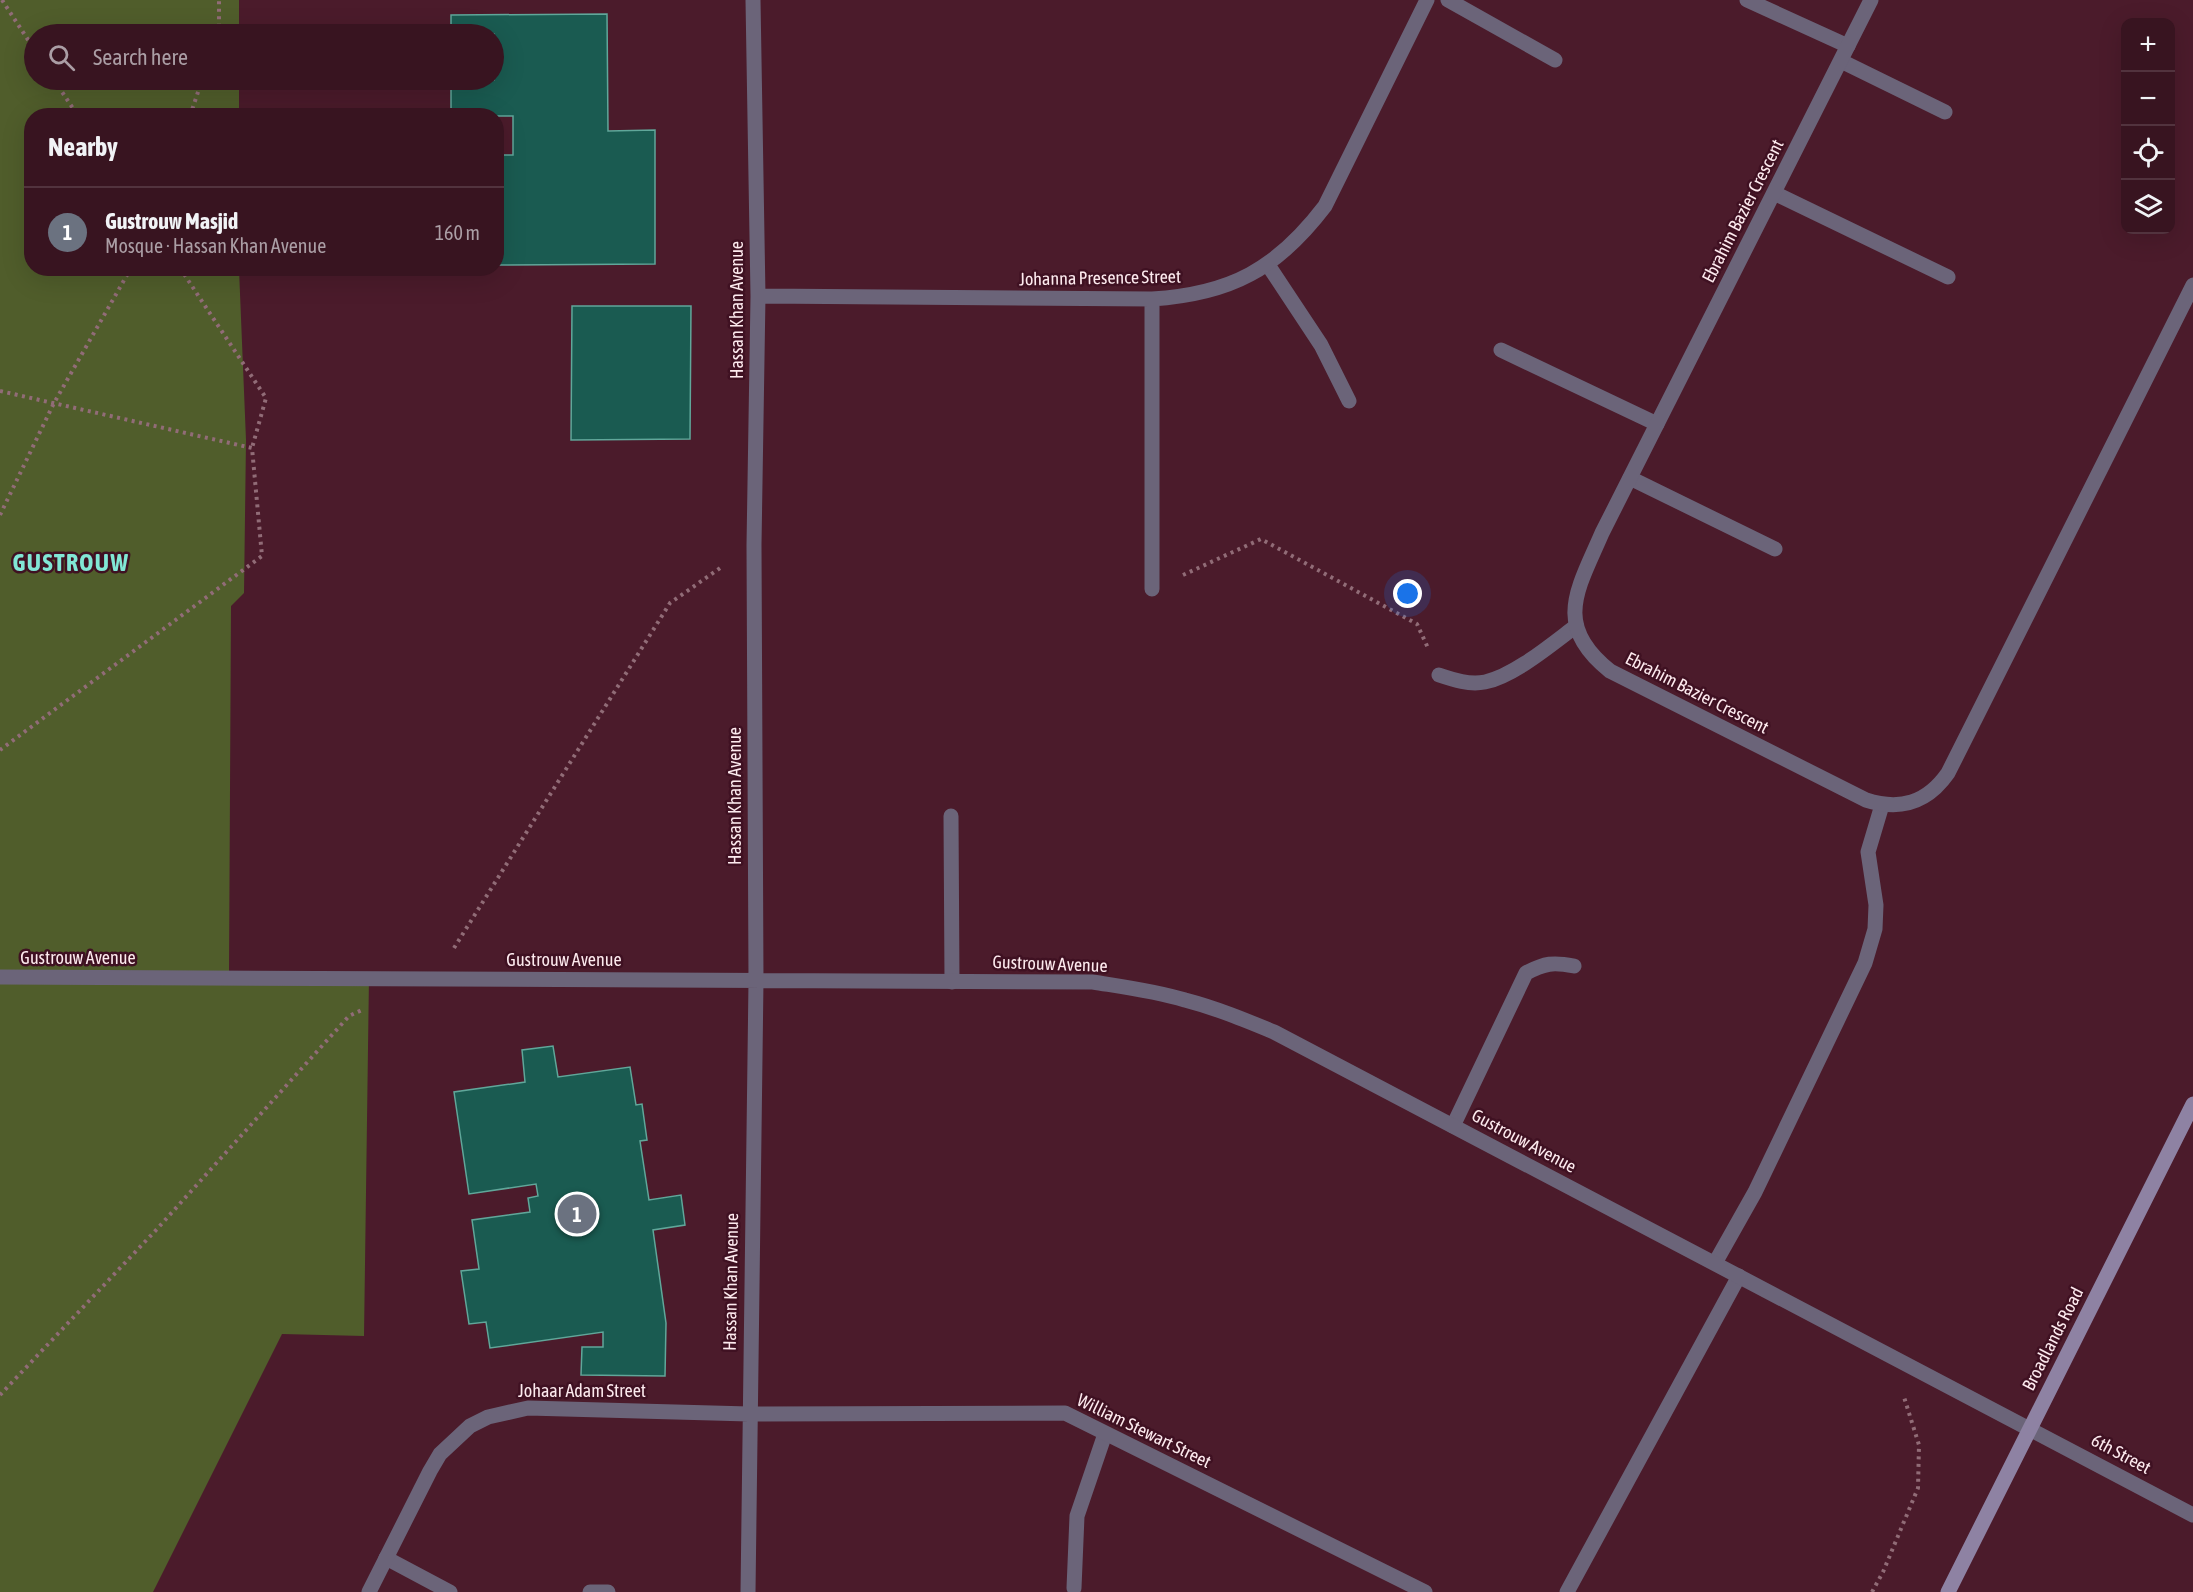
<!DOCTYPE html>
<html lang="en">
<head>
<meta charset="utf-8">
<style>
  :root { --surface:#381420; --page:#43212d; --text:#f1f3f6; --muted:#ab9ea5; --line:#52333e; --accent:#5bcebc }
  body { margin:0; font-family:"Asap Condensed",sans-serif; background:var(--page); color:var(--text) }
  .controls { position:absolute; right:18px; top:18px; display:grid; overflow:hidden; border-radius:12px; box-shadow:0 6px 24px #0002 }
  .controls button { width:54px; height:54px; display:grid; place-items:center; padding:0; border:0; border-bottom:2px solid var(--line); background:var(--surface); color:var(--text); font:30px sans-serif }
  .you { position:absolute; left:1408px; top:594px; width:21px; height:21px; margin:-15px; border:4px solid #fff; border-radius:50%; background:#1a73e8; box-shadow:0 0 0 9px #1a73e833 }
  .badge { display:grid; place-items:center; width:39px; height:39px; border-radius:50%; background:var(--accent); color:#fff; font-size:20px; font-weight:700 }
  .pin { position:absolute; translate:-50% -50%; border:3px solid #fff; box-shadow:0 2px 6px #0006 }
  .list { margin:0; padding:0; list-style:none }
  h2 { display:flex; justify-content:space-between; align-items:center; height:78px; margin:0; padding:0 24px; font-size:26px }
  h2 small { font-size:20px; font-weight:400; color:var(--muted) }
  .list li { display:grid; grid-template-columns:39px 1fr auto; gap:18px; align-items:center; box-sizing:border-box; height:90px; padding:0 24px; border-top:2px solid var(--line) }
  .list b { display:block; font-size:22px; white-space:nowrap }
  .list p { margin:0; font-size:20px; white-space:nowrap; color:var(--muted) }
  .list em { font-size:20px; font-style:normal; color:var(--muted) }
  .icon { flex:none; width:33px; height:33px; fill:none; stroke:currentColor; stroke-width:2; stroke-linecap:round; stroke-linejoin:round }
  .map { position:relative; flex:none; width:2193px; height:1592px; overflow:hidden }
  .search { position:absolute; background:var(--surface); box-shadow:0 6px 24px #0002; left:24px; top:24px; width:480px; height:66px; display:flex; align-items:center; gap:15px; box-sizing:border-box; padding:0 21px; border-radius:33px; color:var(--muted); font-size:22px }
  .panel { position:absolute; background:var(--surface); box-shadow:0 6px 24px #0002; left:24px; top:108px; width:480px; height:168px; border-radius:24px }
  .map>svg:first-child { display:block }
  .green { fill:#505d2b }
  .building { fill:#1a5b51; stroke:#60a79a; stroke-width:1.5 }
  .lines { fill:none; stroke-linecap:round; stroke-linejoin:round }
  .path { stroke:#916c77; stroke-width:4; stroke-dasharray:3 4.5; stroke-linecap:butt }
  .lane { stroke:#6b6479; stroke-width:15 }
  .street { stroke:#6b6479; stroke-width:15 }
  .secondary { stroke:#8e82a3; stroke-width:15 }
  .labels { text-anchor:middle; stroke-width:5; stroke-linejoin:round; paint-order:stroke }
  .street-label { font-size:18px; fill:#fdeaee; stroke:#3f1122 }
  .district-label { font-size:24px; font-weight:bold; letter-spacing:1.5px; fill:#81e7d5; stroke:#3f1122 }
</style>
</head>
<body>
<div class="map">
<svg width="2193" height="1592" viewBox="0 0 2193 1592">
  <rect width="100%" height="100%" fill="#4b1b2b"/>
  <!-- green -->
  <path class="green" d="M 0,0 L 239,0 L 239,34 L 34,34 L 34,80 L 239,80 L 239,115 L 32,116 L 32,268 L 239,269 L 246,440 L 244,593 L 231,606 L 229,975 L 369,977 L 364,1336 L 282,1334 L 153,1592 L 0,1592 Z"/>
  <!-- building -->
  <path class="building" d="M 607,14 L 608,131 L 655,130 L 655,264 L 496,265 L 496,155 L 513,155 L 513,116 L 451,116 L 451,80 L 494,80 L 494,34 L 451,34 L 451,15 Z
    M 572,306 L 691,306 L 690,439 L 571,440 Z
    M 553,1046 L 558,1077 L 630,1067 L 636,1105 L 642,1104 L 647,1140 L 640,1141 L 649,1200 L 681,1195 L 685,1225 L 653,1230 L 666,1323 L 665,1376 L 581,1375 L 582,1347 L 603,1347 L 603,1332 L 490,1348 L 486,1322 L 469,1324 L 461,1271 L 479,1269 L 472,1220 L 530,1212 L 528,1198 L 538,1196 L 536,1184 L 469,1194 L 454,1092 L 525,1082 L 522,1050 Z"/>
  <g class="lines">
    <!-- path -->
    <path class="path" d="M 2,0 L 34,49
      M 217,34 L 219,28 L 219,0
      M 54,80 L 78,116
      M 190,116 L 202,80
      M 180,268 L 266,398 L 252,448
      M 0,391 L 252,448 L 262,556 L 0,750
      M 0,515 L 54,403 L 131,268
      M 1183,575 L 1261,539 L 1417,624 L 1428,648
      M 454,948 L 670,603 L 723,566
      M 0,1395 L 157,1229 L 349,1016 L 362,1010
      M 1872,1592 L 1883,1572 L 1918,1488 L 1919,1445 L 1904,1397"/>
    <!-- lane -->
    <path class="lane" d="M 1448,0 L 1555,60
      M 1747,0 L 1848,46
      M 1841,61 L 1945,112
      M 1774,193 L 1948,277
      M 1268,265 L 1321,345 L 1349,401
      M 1501,350 L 1657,424
      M 1630,478 L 1775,549
      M 1439,675 C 1454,680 1469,685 1485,682 C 1514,676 1552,644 1576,626
      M 951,816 L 952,982
      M 1453,1126 L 1526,973 C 1545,963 1553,962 1574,966
      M 1715,1263 L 1755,1192 L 1865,963 L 1875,929 L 1876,905 L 1868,852 L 1882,805
      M 386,1558 L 450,1592
      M 1074,1588 L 1077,1516 L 1105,1434
      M 590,1592 L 608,1592
      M 1567,1592 L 1739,1276"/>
    <!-- street -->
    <path class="street" d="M 1871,0 L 1602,533 C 1578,589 1552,625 1610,671 L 1866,800 C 1900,811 1927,803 1948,773 L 2193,285
      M 758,296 L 1152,299 C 1231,294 1277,269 1325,206 L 1427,0
      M 1152,299 L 1152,589
      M 0,977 L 1093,982 C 1124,987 1155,991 1185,1000 C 1216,1008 1245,1020 1274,1032 L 2193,1515
      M 369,1592 L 430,1471 L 440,1454 L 470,1426 L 488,1417 L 528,1408 L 749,1414 L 1065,1413 L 1425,1592
      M 748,1592 L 756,981 L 754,545 L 758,296 L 753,0"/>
    <!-- secondary -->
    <path class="secondary" d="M 1948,1592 L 2193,1104"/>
  </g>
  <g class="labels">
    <!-- street labels -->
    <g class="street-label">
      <text transform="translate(1743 211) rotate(-63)" y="6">Ebrahim Bazier Crescent</text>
      <text transform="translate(1100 278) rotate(-1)" y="6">Johanna Presence Street</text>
      <text transform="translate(737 310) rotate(-90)" y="6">Hassan Khan Avenue</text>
      <text transform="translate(1697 693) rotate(27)" y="6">Ebrahim Bazier Crescent</text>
      <text transform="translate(735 796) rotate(-90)" y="6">Hassan Khan Avenue</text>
      <text x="78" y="964">Gustrouw Avenue</text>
      <text x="564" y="966">Gustrouw Avenue</text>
      <text transform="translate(1050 964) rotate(2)" y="6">Gustrouw Avenue</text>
      <text transform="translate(1524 1141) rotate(28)" y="6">Gustrouw Avenue</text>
      <text transform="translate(731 1282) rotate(-89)" y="6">Hassan Khan Avenue</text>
      <text transform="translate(2053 1339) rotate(-63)" y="6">Broadlands Road</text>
      <text x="582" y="1397">Johaar Adam Street</text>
      <text transform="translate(1144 1431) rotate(26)" y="6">William Stewart Street</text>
      <text transform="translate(2121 1454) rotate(28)" y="6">6th Street</text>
    </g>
    <!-- district labels -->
    <g class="district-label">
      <text x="71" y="571">GUSTROUW</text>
    </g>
  </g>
</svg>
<div class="controls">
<button>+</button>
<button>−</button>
<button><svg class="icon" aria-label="locate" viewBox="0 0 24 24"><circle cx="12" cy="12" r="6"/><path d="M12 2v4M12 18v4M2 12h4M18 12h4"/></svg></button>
<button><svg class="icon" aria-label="layers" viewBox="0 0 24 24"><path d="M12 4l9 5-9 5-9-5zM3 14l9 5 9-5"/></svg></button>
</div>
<div class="you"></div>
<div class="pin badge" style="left:577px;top:1214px;background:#6b7280">1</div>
<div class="search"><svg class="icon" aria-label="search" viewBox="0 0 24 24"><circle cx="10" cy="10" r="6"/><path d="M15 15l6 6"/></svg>Search here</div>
<section class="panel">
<h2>Nearby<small></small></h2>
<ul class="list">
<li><span class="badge" style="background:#6b7280">1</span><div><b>Gustrouw Masjid</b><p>Mosque · Hassan Khan Avenue</p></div><em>160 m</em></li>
</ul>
</section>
</div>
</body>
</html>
